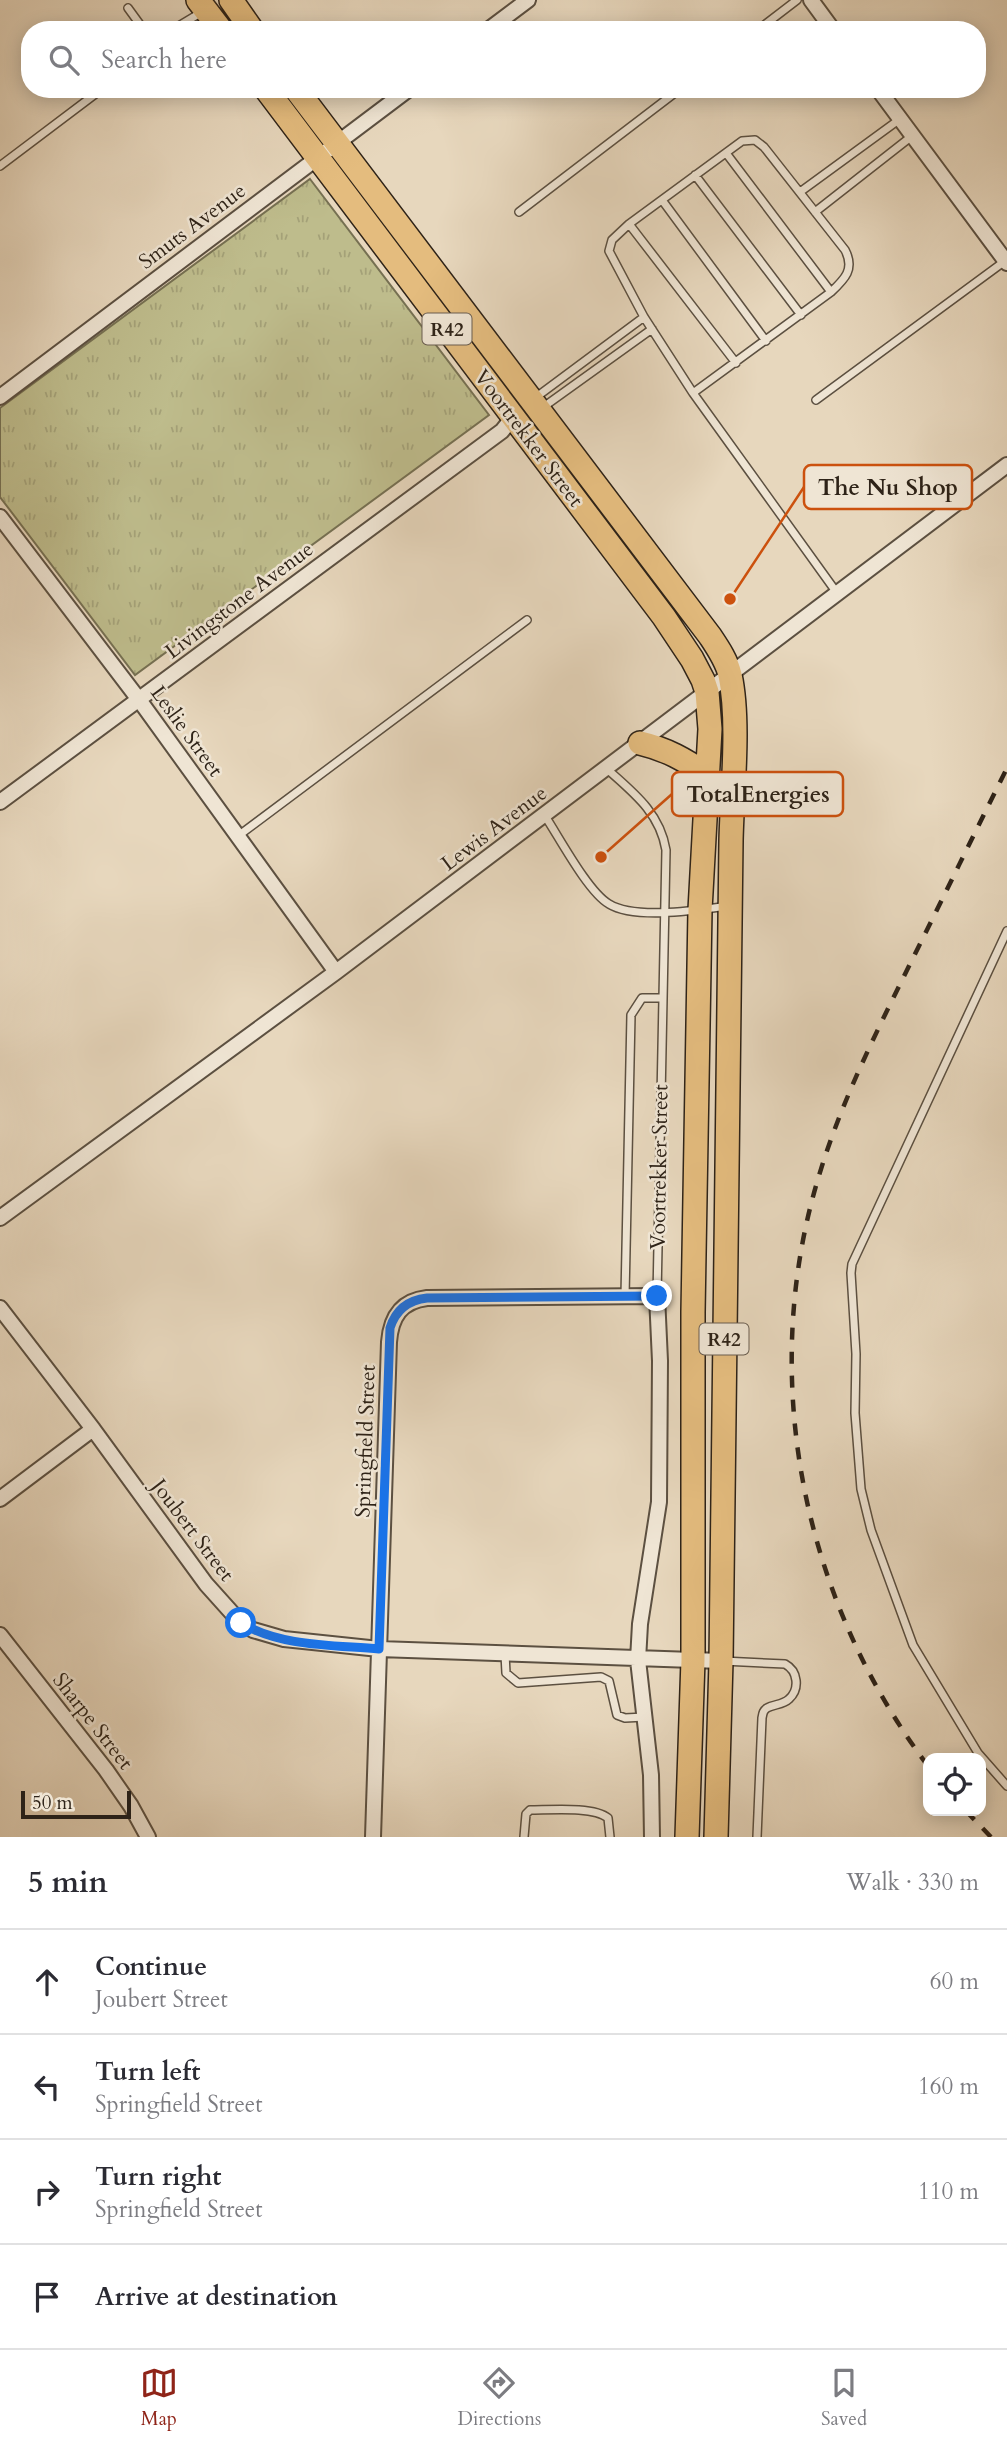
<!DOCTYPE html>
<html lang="en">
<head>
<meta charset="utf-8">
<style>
  :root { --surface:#fff; --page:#f7f7f7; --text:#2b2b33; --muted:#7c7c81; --line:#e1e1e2; --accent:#8f2418 }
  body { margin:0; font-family:Cardo,serif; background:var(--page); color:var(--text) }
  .controls { position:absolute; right:21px; bottom:21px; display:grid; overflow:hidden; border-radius:14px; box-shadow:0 4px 18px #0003 }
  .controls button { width:63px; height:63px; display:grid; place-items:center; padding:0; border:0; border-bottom:2px solid var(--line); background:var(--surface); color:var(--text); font:35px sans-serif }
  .scale { position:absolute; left:21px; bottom:18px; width:110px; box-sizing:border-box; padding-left:7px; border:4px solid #2e2318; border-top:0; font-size:19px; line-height:24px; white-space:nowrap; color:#2e2318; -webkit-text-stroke:5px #efe5d4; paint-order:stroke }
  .stop { position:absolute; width:21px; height:21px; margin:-16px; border:5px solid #1a73e8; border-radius:50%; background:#fff }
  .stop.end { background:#1a73e8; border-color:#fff; box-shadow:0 2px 7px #0008 }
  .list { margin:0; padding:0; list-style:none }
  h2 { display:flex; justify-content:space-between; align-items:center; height:91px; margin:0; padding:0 28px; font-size:30px }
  h2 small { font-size:23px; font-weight:400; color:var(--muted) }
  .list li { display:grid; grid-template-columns:46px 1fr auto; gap:21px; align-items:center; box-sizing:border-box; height:105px; padding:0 28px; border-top:2px solid var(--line) }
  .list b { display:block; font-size:26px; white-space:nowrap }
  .list p { margin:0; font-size:23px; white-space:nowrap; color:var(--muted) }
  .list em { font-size:23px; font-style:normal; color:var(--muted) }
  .icon { flex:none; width:38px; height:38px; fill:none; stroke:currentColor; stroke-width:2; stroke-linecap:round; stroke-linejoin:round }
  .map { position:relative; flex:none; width:1007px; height:1837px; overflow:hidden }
  .search { position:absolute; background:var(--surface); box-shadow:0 4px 18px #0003; left:21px; right:21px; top:21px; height:77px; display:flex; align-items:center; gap:18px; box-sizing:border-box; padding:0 24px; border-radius:28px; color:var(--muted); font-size:26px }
  .sheet { height:511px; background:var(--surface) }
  nav { display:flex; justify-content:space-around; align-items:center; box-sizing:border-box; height:98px; border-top:2px solid var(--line); background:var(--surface); font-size:19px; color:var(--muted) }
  nav a { display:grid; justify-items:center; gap:4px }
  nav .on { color:var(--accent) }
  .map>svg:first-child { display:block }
  .grass { fill:url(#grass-tufts); stroke:#767052; stroke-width:2 }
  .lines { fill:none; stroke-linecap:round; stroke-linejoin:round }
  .service-casing { stroke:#5c5041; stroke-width:10 }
  .minor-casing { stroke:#5c5041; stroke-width:18 }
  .primary-casing { stroke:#2e2318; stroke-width:26 }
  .service { stroke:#efe5d4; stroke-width:7 }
  .minor { stroke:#efe5d4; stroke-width:14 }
  .primary { stroke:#e4bc7e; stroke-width:23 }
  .rail { stroke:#2e2318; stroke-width:4.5; stroke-dasharray:12 12; stroke-linecap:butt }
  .route { stroke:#1a73e8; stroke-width:9 }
  .labels { text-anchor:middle; stroke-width:5; stroke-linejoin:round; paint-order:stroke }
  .shield { fill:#efe5d4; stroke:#685d50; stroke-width:2 }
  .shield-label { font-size:19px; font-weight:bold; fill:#2e2318 }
  .street-label { font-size:21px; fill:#2e2318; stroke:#efe5d4 }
  .leader { fill:none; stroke:#cc510e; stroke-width:2.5 }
  .callout-dot { fill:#cc510e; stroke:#efe5d4; stroke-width:2.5 }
  .callout { fill:#efe5d4; stroke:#cc510e; stroke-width:2.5 }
  .callout-label { font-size:23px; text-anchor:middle; font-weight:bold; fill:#2e2318 }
</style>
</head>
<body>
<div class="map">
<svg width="1007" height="1837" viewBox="0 0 1007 1837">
  <defs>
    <pattern id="grass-tufts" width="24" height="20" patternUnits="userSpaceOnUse" patternTransform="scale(1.75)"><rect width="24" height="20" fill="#bebc8c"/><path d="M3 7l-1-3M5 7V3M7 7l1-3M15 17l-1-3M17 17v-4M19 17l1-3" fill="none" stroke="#a4a178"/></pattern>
  </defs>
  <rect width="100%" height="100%" fill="#e7d7bd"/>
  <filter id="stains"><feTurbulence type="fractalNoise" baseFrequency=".00286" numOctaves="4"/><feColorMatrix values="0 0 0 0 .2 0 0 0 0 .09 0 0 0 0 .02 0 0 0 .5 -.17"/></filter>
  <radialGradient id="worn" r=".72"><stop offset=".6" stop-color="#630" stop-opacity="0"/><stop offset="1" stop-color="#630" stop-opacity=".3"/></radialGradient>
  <!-- grass -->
  <path class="grass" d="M 310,179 L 489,415 L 135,675 L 0,497 L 0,408 Z"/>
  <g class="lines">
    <!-- service casing -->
    <g class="service-casing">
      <path id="service" d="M 128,8 L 144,30
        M 172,30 L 202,12
        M 758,30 L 797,0
        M 726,153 L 831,292
        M 0,166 L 98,92
        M 695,175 L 801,315
        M 800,192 L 900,119
        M 662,200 L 766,341
        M 519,212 L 680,89
        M 815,212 L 912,136
        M 629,224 L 736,363
        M 693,393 L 831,292 C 845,279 855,269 845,250 L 764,147 L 755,140 L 742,141 L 629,224 L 612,240 L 609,251 L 644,317 L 693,393 L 837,593
        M 535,398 L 644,317
        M 816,400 L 1005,261
        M 542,408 L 652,329
        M 607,769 C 634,793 660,813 666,850 L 657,1296
        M 545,816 C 559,837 588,892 609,904 C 635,920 698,910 728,906
        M 238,836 L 527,620
        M 1007,931 L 852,1264 L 851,1273 L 856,1354 L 855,1413 L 861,1489 L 871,1530 L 913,1645 L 978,1753 L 1007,1786
        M 625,1296 L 631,1015 L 642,998 L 662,998
        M 505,1654 L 506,1673 L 518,1683 L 601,1677 L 609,1681 L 617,1715 L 625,1718 L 645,1717
        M 723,1661 L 785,1664 C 798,1671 800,1689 789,1699 C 783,1705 774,1704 767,1708 C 763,1711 763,1713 762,1718 L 757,1837
        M 524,1837 L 526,1814 L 530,1810 C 549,1810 594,1806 608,1818 L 610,1837"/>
    </g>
    <!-- minor casing -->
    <g class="minor-casing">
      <path id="minor" d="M 811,0 L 833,30
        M 488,30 L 528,0
        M 878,89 L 1007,263
        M 0,397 L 409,89
        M 0,517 L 140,701 L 336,972
        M 0,802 L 502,431 L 513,417
        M 0,1218 L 336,972 L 1007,465
        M 0,1308 L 93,1429 L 206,1584 L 241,1623 L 253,1630 L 284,1639 L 379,1649 L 721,1661
        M 0,1499 L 93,1429
        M 0,1635 L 106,1770 L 131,1806 L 148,1837
        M 373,1837 L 389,1342 C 391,1317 401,1301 427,1298 L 657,1296 L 660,1361 L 659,1502 L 640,1624 L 638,1660 L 651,1775 L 652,1837"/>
    </g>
    <!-- primary casing -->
    <g class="primary-casing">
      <path id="primary" d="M 198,0 L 221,30
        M 231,0 L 252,30
        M 266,89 L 664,617 L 692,659 L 703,680 L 707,692 L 710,729 L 700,910 L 693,1312 L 693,1660 L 687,1837
        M 296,89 L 710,636 C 718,648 727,661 730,675 C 740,722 732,792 731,841 L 721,1661 L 716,1837
        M 640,743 C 666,749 686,760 708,776"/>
    </g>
    <!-- service -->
    <use href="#service" class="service"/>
    <!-- minor -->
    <use href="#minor" class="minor"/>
    <!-- primary -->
    <use href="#primary" class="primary"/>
    <!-- rail -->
    <path class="rail" d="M 928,1766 C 803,1600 758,1379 818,1179 C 840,1104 875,1035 909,966 C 942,900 974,834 1007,768
      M 966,1811 L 991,1837"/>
  </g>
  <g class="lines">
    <!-- route -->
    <path class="route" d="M 241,1623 C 281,1647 334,1645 379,1649 L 390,1328 C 396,1309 409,1300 427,1298 L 657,1296"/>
  </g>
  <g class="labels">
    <!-- shield labels -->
    <g class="shield">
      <rect x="422.5" y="313.5" width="49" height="31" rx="5"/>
      <rect x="699.5" y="1323.5" width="49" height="31" rx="5"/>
    </g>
    <g class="shield-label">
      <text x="447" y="336">R42</text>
      <text x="724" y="1346">R42</text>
    </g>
    <!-- street labels -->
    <g class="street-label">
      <text transform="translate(192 226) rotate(-37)" y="7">Smuts Avenue</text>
      <text transform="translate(529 438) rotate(53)" y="7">Voortrekker Street</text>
      <text transform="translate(239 600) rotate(-37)" y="7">Livingstone Avenue</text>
      <text transform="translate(187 731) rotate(54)" y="7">Leslie Street</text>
      <text transform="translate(494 828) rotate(-37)" y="7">Lewis Avenue</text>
      <text transform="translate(659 1167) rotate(-89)" y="7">Voortrekker Street</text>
      <text transform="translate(365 1441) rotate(-88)" y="7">Springfield Street</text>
      <text transform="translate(193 1530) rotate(53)" y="7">Joubert Street</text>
      <text transform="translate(93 1721) rotate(52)" y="7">Sharpe Street</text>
    </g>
  </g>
  <!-- callouts -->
  <path class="leader" d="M730 599L804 487M601 857L672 794"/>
  <g class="callout-dot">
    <circle cx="730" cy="599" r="7"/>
    <circle cx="601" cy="857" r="7"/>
  </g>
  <g class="callout">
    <rect x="804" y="465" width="168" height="44" rx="7"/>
    <rect x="672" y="772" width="171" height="44" rx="7"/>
  </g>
  <g class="callout-label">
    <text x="888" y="495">The Nu Shop</text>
    <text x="758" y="802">TotalEnergies</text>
  </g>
  <rect width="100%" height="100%" filter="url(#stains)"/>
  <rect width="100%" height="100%" fill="url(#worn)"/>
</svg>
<div class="controls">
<button><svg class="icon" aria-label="locate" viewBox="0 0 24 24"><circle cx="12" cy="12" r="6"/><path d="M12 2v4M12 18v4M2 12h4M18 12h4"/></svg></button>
</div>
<div class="scale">50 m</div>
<div class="stop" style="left:241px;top:1623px"></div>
<div class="stop end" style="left:657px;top:1296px"></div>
<div class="search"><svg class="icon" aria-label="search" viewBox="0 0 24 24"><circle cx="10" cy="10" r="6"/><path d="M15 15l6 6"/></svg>Search here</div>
</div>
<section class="sheet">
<h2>5 min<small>Walk · 330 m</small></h2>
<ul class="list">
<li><svg class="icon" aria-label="ahead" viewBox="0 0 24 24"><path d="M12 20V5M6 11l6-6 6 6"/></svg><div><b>Continue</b><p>Joubert Street</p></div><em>60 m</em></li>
<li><svg class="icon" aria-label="left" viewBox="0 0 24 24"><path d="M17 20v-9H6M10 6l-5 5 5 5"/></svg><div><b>Turn left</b><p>Springfield Street</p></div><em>160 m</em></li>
<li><svg class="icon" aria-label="right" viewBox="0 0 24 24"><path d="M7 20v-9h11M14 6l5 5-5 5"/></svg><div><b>Turn right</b><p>Springfield Street</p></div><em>110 m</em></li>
<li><svg class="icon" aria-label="arrive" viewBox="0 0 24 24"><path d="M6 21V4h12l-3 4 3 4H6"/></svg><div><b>Arrive at destination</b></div></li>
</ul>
</section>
<nav>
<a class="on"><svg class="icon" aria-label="map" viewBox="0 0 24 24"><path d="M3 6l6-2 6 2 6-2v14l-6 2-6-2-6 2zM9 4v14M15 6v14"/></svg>Map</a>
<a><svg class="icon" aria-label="directions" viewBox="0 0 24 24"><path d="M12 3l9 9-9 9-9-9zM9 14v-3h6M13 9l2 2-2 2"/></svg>Directions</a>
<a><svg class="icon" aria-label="saved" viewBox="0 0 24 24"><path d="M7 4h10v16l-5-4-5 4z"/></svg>Saved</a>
</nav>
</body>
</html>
